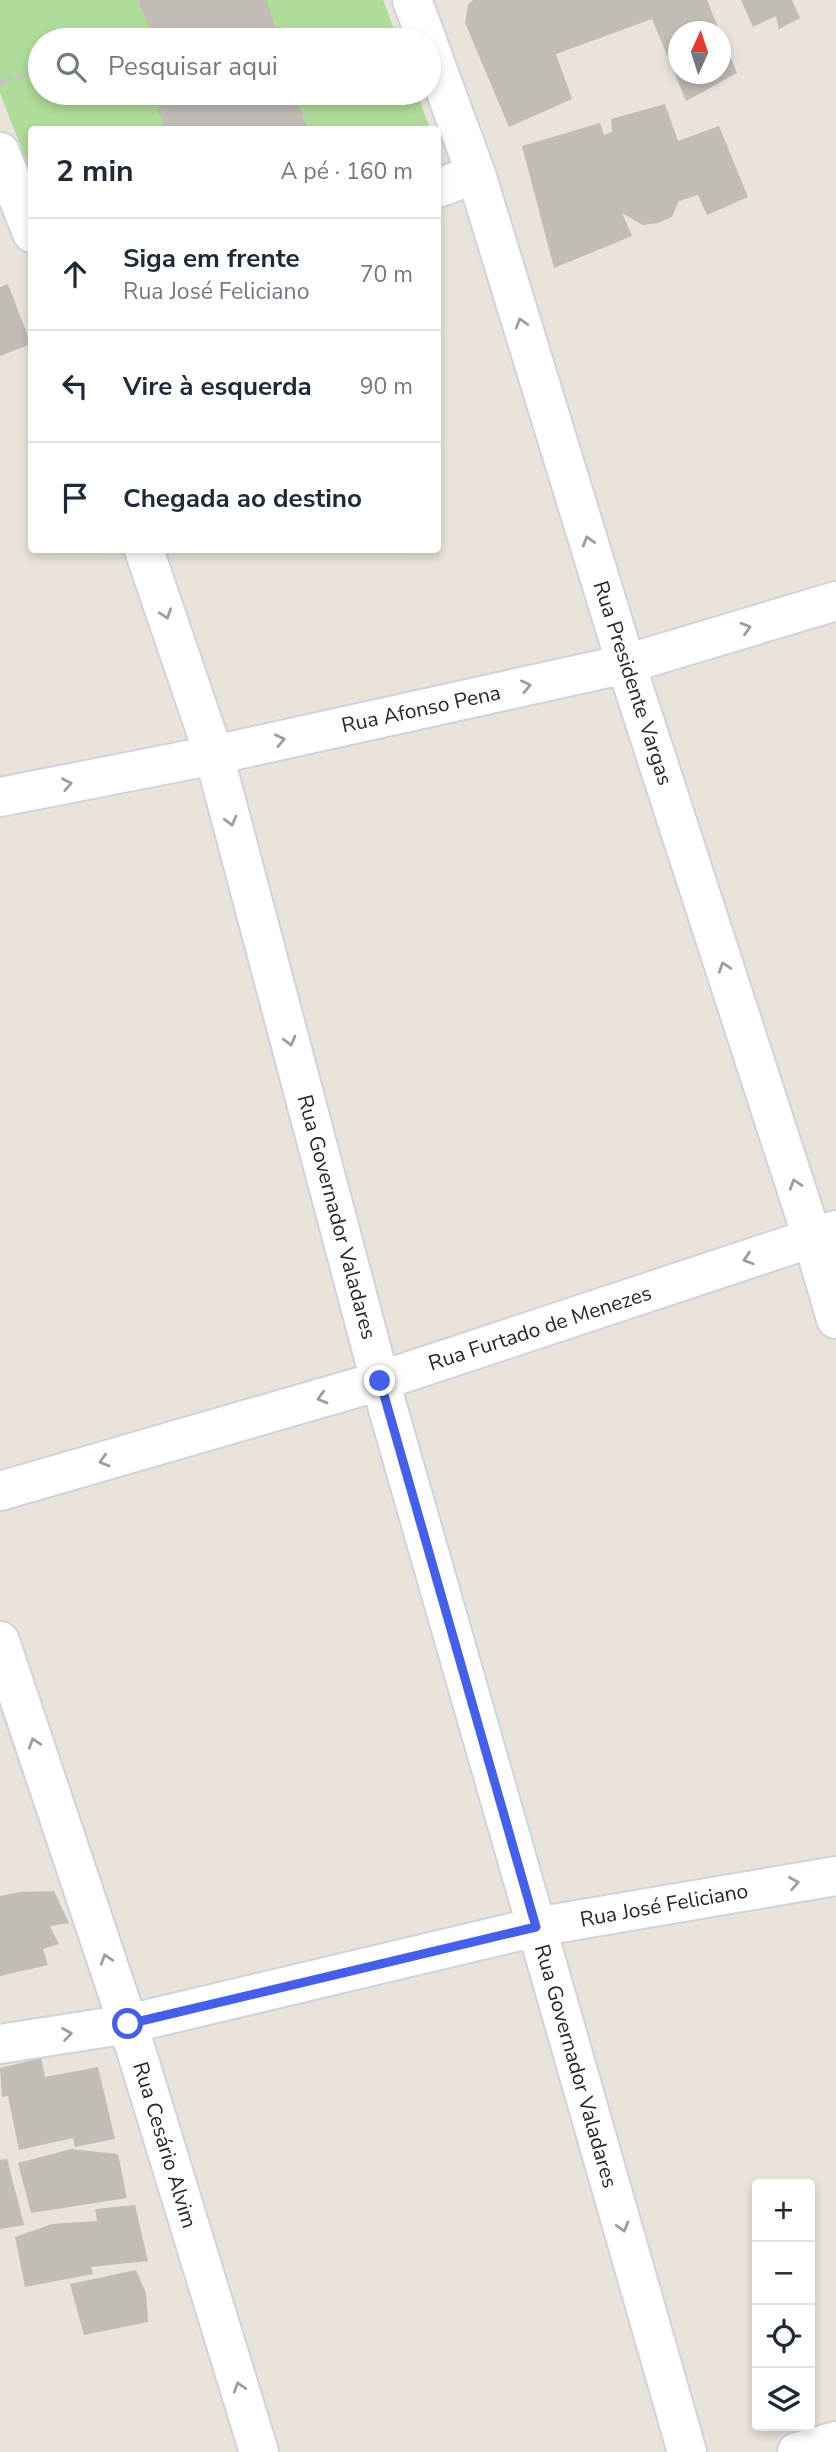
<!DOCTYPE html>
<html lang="pt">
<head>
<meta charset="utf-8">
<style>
  :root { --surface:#fff; --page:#f2f2f3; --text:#1f2937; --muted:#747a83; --line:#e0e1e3 }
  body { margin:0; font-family:"Nunito Sans",sans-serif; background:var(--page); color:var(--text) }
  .controls { position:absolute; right:21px; bottom:21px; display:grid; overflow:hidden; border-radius:7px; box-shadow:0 4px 10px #0003 }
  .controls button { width:63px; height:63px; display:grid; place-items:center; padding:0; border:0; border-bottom:2px solid var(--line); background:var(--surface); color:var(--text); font:35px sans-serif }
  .compass { position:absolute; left:668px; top:21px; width:63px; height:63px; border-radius:50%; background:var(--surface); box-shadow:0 4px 10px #0003; rotate:3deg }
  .stop { position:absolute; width:21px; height:21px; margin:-16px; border:5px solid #4460eb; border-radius:50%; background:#fff }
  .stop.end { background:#4460eb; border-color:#fff; box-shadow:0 2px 7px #0008 }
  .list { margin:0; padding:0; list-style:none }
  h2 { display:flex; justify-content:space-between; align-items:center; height:91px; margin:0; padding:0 28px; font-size:30px }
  h2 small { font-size:23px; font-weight:400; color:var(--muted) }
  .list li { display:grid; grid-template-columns:46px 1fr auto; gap:21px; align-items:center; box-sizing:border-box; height:112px; padding:0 28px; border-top:2px solid var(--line) }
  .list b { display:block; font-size:26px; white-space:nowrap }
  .list p { margin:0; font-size:23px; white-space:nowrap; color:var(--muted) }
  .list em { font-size:23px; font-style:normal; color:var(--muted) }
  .icon { flex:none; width:38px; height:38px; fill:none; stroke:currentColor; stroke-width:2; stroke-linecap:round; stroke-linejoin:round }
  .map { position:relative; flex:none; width:836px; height:2452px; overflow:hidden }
  .search { position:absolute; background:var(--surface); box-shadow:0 4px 10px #0003; left:28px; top:28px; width:413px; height:77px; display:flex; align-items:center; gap:18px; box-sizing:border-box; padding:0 24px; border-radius:38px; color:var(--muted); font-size:26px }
  .panel { position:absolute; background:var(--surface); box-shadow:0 4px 10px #0003; left:28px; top:126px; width:413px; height:427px; border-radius:7px }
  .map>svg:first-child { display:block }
  .green { fill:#afdc9a }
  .building { fill:#c1bcb6 }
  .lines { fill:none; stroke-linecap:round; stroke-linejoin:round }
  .minor-casing { stroke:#cfd2df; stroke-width:42 }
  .path { stroke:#c3c3c3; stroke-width:4.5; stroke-dasharray:5 3.5; stroke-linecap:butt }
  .minor { stroke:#fff; stroke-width:38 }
  .oneway { stroke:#9e9e9e }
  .route { stroke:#4460eb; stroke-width:9 }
  .labels { text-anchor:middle; stroke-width:5; stroke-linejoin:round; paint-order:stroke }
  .street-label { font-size:21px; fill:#272727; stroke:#fff }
</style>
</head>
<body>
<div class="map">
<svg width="836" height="2452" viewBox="0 0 836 2452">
  <rect width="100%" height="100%" fill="#e9e3da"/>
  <!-- green -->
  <path class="green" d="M 0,0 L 383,0 L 398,40 L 40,40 L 40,93 L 417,93 L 429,126 L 428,130 L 32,130 L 31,173 L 0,93 Z"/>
  <!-- building -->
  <path class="building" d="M 138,0 L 266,0 L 280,40 L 154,40 Z
    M 473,0 L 707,0 L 720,32 L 678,32 L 678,74 L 720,74 L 721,33 L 737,73 L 686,101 L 652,19 L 556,54 L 572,99 L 509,127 L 465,23 L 468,5 Z
    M 741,0 L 792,0 L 800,18 L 779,29 L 776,16 L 753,27 Z
    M 174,93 L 295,93 L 308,130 L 167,130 L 157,110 Z
    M 665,104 L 678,141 L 719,126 L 748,197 L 707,215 L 698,195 L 679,201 L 672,217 L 658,223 L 643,225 L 622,213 L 632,236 L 554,268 L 522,146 L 600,123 L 604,135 L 612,132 L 611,119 Z
    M 8,284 L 31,344 L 0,356 L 0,287 Z
    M 54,1891 L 69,1923 L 50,1926 L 59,1944 L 43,1949 L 48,1965 L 0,1976 L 0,1896 L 19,1892 Z
    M 41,2058 L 45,2077 L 98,2067 L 115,2139 L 75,2147 L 73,2138 L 19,2150 L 8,2096 L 2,2097 L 0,2068 Z
    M 71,2149 L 118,2154 L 127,2198 L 31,2213 L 18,2163 Z
    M 7,2159 L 24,2225 L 0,2229 L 0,2160 Z
    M 135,2205 L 148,2261 L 91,2267 L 93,2274 L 25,2287 L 15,2237 L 52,2224 L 97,2221 L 95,2209 Z
    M 136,2270 L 146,2293 L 148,2322 L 84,2335 L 70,2284 Z"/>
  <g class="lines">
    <!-- minor casing -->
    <g class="minor-casing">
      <path id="minor" d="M 412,0 L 427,40
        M 429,46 L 476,174 L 626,664 L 812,1237 L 836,1319
        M 0,152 L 32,233
        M 438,188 L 476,174
        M 144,550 L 214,755 L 380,1381 L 687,2452
        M 0,797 L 214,755 L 626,664 L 836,601
        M 0,1491 L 380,1381 L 836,1230
        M 0,1641 L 128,2024 L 259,2452
        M 0,2044 L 128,2024 L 536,1927 L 836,1876
        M 797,2452 L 836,2441"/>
    </g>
    <!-- path -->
    <path class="path" d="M 127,40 L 151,32
      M 0,83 L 40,70"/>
    <!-- minor -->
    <use href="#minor" class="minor"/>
  </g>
  <!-- one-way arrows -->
  <defs><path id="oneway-chevron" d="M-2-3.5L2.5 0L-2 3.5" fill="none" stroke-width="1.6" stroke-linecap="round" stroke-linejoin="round" transform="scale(1.75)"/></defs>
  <g class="oneway">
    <use href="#oneway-chevron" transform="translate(521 323) rotate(-107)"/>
    <use href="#oneway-chevron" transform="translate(588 541) rotate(-107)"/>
    <use href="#oneway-chevron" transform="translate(166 614) rotate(71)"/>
    <use href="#oneway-chevron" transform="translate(746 628) rotate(-17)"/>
    <use href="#oneway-chevron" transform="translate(526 686) rotate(-12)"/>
    <use href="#oneway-chevron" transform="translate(280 740) rotate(-12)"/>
    <use href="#oneway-chevron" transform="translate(67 784) rotate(-11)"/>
    <use href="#oneway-chevron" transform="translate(231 821) rotate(75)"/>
    <use href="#oneway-chevron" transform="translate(724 967) rotate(-108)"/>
    <use href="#oneway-chevron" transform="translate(290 1041) rotate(75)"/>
    <use href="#oneway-chevron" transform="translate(795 1184) rotate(-108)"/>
    <use href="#oneway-chevron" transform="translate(748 1259) rotate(162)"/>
    <use href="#oneway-chevron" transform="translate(322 1398) rotate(164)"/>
    <use href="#oneway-chevron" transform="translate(104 1461) rotate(164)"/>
    <use href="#oneway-chevron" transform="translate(34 1743) rotate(-108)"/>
    <use href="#oneway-chevron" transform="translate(794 1883) rotate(-10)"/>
    <use href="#oneway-chevron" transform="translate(106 1959) rotate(-108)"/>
    <use href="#oneway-chevron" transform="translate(67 2034) rotate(-9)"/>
    <use href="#oneway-chevron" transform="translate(623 2227) rotate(74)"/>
    <use href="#oneway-chevron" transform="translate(239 2387) rotate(-107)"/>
  </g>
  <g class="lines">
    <!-- route -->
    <path class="route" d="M 128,2024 L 536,1927 L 380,1381"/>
  </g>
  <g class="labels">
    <!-- street labels -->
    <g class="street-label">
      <text transform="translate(633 683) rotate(72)" y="7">Rua Presidente Vargas</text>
      <text transform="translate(421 709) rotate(-12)" y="7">Rua Afonso Pena</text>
      <text transform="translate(337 1217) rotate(75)" y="7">Rua Governador Valadares</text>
      <text transform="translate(540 1328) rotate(-18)" y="7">Rua Furtado de Menezes</text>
      <text transform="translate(664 1905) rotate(-10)" y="7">Rua José Feliciano</text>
      <text transform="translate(576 2066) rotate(74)" y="7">Rua Governador Valadares</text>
      <text transform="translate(165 2145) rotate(73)" y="7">Rua Cesário Alvim</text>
    </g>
  </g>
</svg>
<div class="controls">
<button>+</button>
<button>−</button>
<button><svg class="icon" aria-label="locate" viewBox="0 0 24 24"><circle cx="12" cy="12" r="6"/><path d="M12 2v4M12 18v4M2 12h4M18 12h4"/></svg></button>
<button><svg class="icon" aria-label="layers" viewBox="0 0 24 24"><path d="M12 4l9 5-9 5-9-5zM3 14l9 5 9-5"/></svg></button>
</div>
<svg class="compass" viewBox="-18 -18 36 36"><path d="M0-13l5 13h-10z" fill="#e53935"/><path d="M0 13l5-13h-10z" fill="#747a83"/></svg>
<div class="stop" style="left:128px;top:2024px"></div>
<div class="stop end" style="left:380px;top:1381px"></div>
<div class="search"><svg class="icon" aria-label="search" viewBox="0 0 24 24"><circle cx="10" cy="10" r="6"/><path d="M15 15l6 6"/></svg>Pesquisar aqui</div>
<section class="panel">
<h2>2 min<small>A pé · 160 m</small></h2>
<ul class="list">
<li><svg class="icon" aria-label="ahead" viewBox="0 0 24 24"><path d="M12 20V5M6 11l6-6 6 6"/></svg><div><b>Siga em frente</b><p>Rua José Feliciano</p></div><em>70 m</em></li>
<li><svg class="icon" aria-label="left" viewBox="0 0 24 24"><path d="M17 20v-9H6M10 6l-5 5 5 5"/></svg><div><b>Vire à esquerda</b></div><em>90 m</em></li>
<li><svg class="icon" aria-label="arrive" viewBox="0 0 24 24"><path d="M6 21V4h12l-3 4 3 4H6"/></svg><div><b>Chegada ao destino</b></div></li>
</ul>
</section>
</div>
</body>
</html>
